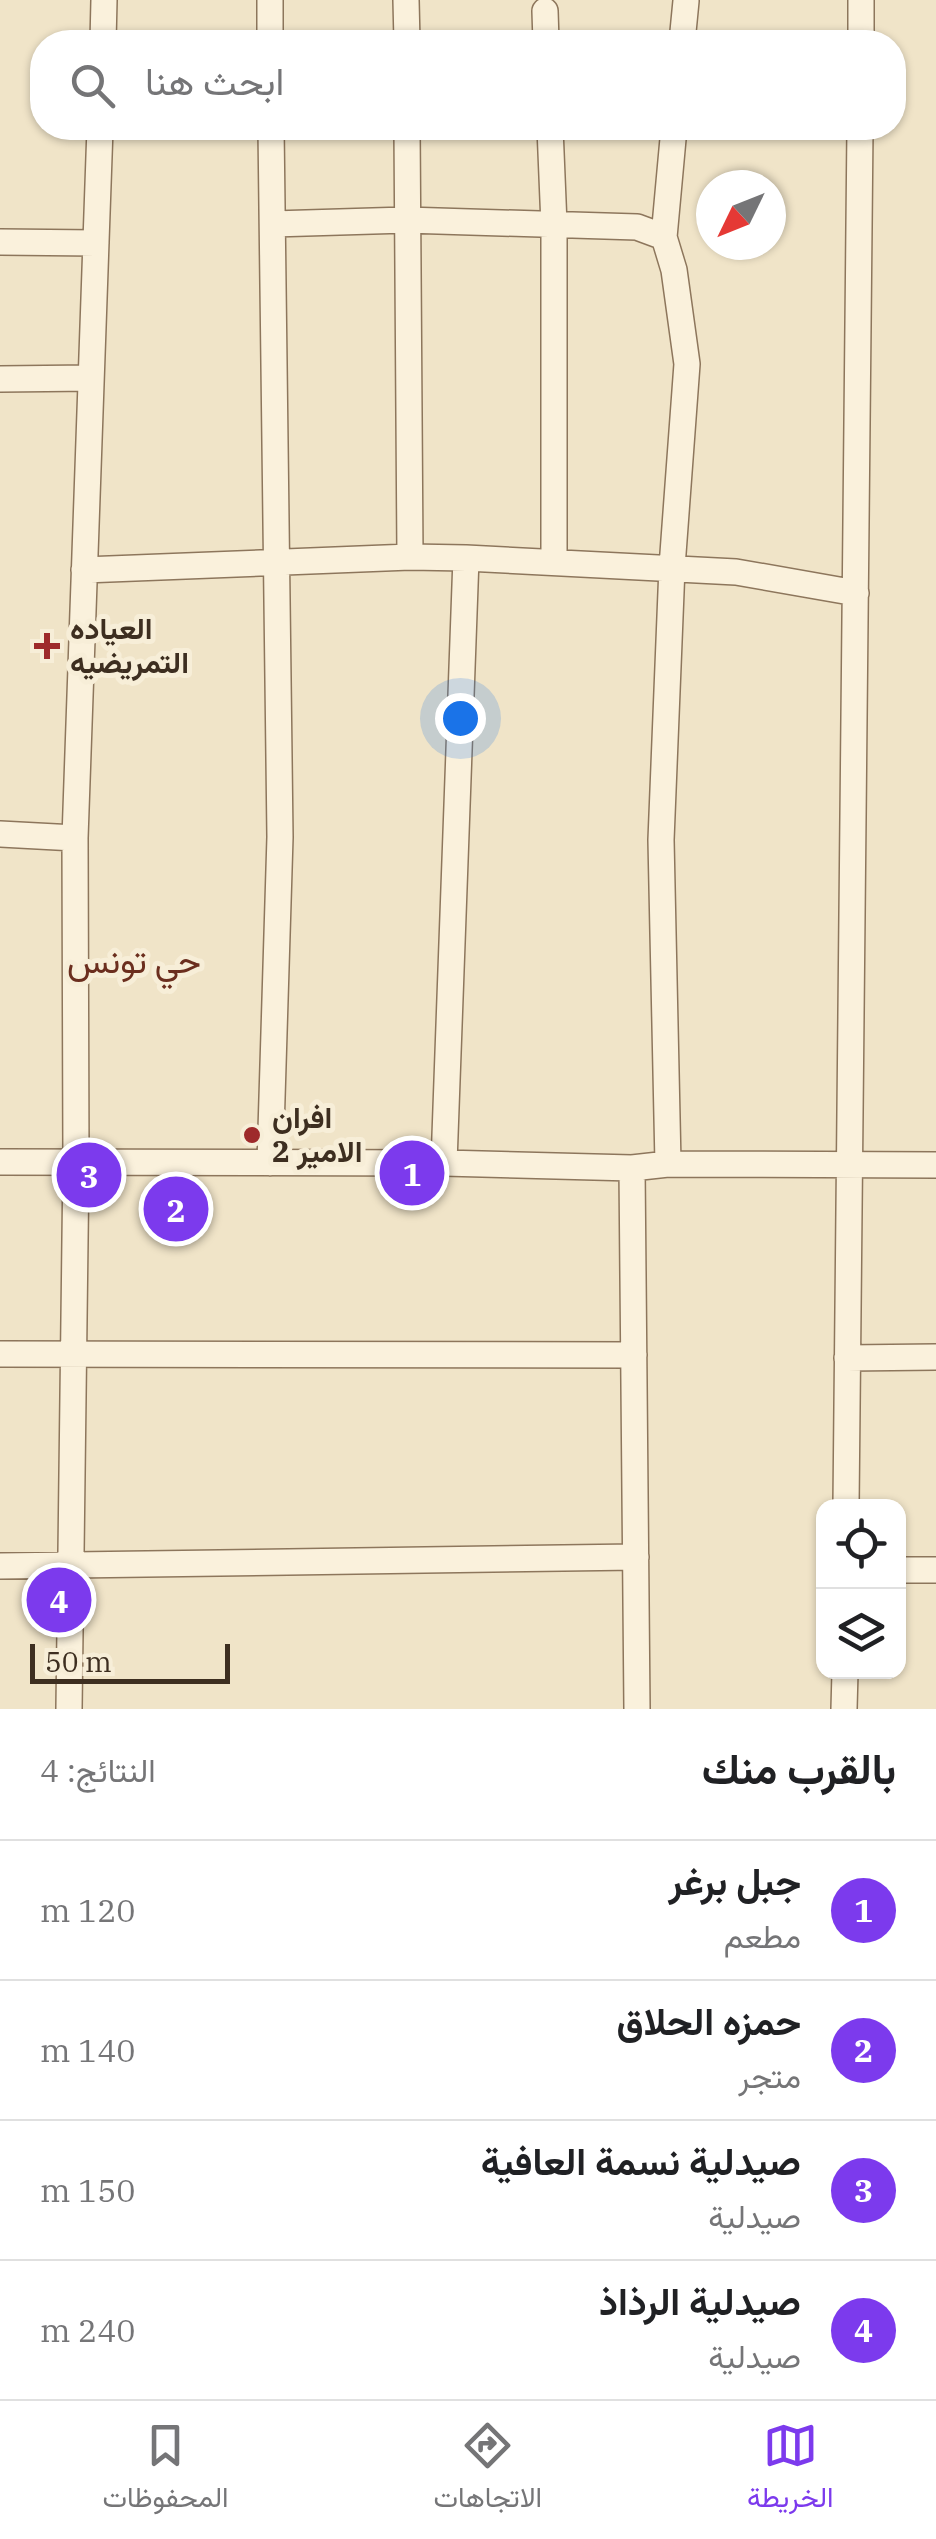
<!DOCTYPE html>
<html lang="ar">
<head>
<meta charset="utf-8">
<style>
  :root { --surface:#fff; --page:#f2f2f2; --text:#202124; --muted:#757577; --line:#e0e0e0; --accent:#7c3aed }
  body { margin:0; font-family:"IBM Plex Serif",Vazirmatn,serif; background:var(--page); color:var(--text); direction:rtl }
  .controls { position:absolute; right:30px; bottom:30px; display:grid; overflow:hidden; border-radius:20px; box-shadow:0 2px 8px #0004 }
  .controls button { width:90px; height:90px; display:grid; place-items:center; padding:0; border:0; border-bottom:2px solid var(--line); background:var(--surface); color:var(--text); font:50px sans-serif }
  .compass { position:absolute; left:696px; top:170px; width:90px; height:90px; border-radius:50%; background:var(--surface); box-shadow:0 2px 8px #0004; rotate:227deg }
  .scale { position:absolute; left:30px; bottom:25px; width:200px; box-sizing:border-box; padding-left:10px; border:5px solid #3d2e20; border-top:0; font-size:28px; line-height:35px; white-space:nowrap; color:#3d2e20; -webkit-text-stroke:8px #f7eed8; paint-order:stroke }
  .you { position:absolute; left:460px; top:718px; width:35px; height:35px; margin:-25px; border:8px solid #fff; border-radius:50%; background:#1a73e8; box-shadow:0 0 0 15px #1a73e833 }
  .badge { display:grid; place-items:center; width:65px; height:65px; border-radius:50%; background:var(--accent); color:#fff; font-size:32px; font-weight:700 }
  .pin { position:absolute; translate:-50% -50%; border:5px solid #fff; box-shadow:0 2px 10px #0006 }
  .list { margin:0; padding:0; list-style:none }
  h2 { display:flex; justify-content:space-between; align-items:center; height:130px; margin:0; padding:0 40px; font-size:42px }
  h2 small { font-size:32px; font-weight:400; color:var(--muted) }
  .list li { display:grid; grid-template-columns:65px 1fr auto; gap:30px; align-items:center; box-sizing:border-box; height:140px; padding:0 40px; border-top:2px solid var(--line) }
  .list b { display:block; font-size:38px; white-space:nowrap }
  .list p { margin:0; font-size:32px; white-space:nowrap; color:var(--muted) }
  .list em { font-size:32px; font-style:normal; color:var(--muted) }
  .icon { flex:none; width:55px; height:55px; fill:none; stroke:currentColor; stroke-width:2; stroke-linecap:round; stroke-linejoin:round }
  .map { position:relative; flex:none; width:936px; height:1709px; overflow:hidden; direction:ltr }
  .search { position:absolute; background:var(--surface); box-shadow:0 2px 8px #0004; left:30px; right:30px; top:30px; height:110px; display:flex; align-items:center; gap:25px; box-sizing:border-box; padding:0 35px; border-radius:40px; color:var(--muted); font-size:38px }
  .sheet { height:690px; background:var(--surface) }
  nav { display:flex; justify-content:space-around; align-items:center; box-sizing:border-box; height:140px; border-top:2px solid var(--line); background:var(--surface); font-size:28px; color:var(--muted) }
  nav a { display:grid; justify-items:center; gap:5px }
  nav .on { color:var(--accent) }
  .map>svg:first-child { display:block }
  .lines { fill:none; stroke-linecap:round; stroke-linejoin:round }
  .minor-casing { stroke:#8d765c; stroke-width:28 }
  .minor { stroke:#faf1dc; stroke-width:25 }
  .poi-dot { fill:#9e2a2b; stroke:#f7eed8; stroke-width:4 }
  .labels { text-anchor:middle; stroke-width:10; stroke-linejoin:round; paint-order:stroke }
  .poi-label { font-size:30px; font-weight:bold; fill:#3d2e20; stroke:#f7eed8; text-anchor:start }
  .quarter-label { font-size:35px; fill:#6b2e1e; stroke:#f7eed8 }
</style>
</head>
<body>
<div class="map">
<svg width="936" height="1709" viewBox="0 0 936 1709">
  <rect width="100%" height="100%" fill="#f0e4c8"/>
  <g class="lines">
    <!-- minor casing -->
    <g class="minor-casing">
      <path id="minor" d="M 270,0 L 270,42
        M 406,0 L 407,42
        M 545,11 L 546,42
        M 103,42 L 104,0
        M 682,42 L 686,1
        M 861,42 L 861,0
        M 407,128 L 410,557
        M 550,128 L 554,225 L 554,562
        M 273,224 L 406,220 L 637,227 L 664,237 L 674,270 L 687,364 L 672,567 L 661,840 L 668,1164
        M 664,237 L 674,128
        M 0,242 L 96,243
        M 0,379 L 91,378
        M 84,570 L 410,557 L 466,558 L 736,572 L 856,593
        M 0,834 L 75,838
        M 0,1162 L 444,1163 L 632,1168 L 668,1164 L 936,1165
        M 270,1163 L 280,837 L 271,128
        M 444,1163 L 466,558
        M 632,1168 L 637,1709
        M 0,1354 L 634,1355
        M 847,1358 L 936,1357
        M 846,1506 L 860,128
        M 0,1566 L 636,1557
        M 898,1570 L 936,1570
        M 69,1709 L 76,1162 L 75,838 L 100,128
        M 844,1709 L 845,1672"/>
    </g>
    <!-- minor -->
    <use href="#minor" class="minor"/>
  </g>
  <!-- markers -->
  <g class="poi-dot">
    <path d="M42 631h10v10h10v10h-10v10h-10v-10h-10v-10h10z"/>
    <circle cx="252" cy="1135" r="10"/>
  </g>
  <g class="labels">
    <!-- poi labels -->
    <g class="poi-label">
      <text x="70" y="639">العياده<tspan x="70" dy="34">التمريضيه</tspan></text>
      <text x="272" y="1128">افران<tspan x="272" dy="34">الامير 2</tspan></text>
    </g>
    <!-- quarter labels -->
    <g class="quarter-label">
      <text x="134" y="973">حي تونس</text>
    </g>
  </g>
</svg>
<div class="controls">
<button><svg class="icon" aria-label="locate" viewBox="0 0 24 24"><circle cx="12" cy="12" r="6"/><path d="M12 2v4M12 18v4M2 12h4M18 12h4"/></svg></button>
<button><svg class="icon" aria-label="layers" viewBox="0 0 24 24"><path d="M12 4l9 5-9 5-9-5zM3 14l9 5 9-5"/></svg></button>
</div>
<svg class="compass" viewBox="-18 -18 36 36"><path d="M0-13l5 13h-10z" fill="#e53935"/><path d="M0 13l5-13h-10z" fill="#757577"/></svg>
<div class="scale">50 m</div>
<div class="you"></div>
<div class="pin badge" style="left:412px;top:1173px">1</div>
<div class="pin badge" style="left:176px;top:1209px">2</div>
<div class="pin badge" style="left:89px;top:1175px">3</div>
<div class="pin badge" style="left:59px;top:1600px">4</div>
<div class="search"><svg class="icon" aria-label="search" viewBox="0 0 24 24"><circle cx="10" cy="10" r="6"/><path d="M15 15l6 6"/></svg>ابحث هنا</div>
</div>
<section class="sheet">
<h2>بالقرب منك<small>النتائج: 4</small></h2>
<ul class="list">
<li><span class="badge">1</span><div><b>جبل برغر</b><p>مطعم</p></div><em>120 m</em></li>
<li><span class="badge">2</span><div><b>حمزه الحلاق</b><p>متجر</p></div><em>140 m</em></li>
<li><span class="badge">3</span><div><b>صيدلية نسمة العافية</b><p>صيدلية</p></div><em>150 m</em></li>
<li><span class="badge">4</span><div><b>صيدلية الرذاذ</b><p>صيدلية</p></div><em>240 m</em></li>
</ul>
</section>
<nav>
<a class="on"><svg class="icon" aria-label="map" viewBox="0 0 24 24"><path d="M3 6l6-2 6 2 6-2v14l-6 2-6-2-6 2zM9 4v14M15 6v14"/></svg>الخريطة</a>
<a><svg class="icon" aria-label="directions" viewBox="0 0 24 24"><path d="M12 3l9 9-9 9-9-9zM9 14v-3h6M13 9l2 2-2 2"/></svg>الاتجاهات</a>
<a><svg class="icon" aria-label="saved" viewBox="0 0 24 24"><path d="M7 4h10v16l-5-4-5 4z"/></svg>المحفوظات</a>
</nav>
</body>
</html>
